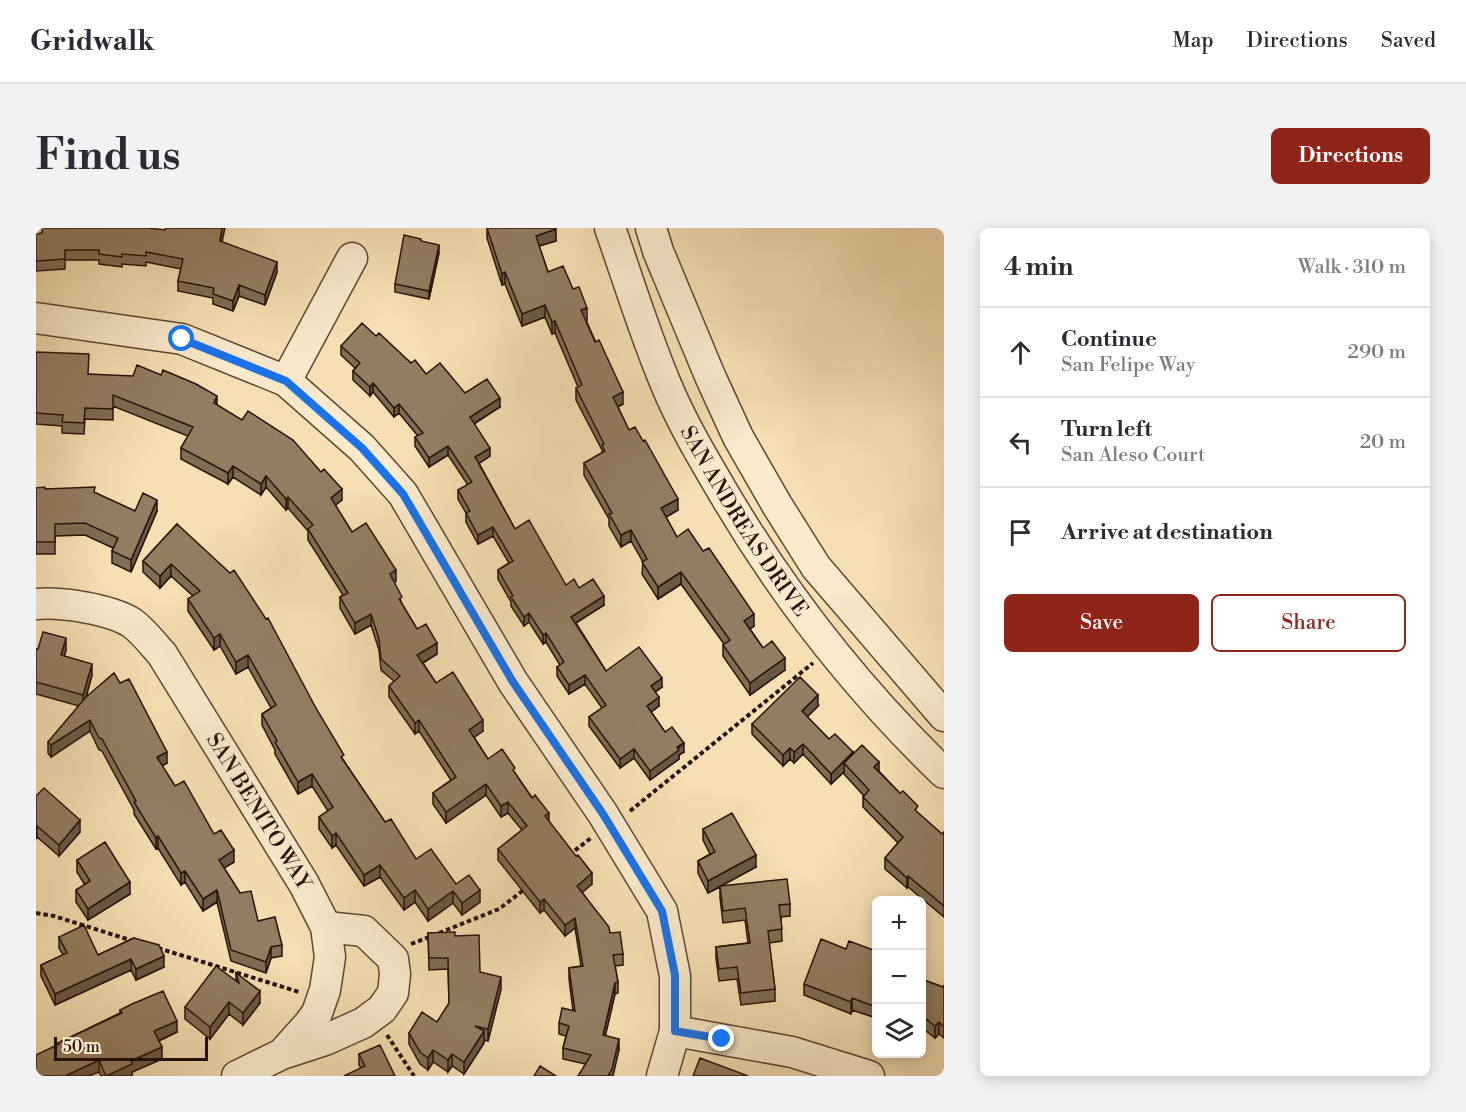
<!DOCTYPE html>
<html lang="en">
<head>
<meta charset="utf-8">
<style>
  :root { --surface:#fff; --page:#f2f2f3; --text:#2b2b33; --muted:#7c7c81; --line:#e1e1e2; --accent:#8f2418 }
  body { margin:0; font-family:"Libre Bodoni",serif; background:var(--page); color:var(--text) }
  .controls { position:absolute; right:18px; bottom:18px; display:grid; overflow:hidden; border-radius:9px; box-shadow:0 3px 15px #0003 }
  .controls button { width:54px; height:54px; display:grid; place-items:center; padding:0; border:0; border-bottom:2px solid var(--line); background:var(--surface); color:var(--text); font:30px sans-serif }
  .scale { position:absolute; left:18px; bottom:15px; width:154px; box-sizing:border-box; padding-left:6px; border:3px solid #28130b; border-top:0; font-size:16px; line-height:21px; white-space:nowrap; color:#28130b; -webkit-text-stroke:4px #f9eacd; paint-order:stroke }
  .stop { position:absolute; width:18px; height:18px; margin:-14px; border:4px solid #1a73e8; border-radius:50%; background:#fff }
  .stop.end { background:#1a73e8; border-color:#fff; box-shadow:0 2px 6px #0008 }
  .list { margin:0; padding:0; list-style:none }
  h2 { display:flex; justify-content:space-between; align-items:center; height:78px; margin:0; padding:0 24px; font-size:26px }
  h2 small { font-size:20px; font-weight:400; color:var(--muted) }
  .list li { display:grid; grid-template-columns:39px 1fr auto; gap:18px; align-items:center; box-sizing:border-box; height:90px; padding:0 24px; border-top:2px solid var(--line) }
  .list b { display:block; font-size:22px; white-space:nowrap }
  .list p { margin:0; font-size:20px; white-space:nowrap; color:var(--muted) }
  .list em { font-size:20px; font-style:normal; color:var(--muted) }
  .actions { display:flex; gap:12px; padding:18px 24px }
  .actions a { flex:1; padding:14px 0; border:2px solid var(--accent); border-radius:9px; text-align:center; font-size:21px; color:var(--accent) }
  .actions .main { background:var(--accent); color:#fff }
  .icon { flex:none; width:33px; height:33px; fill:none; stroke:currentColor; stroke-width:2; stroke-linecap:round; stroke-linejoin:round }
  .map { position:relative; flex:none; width:908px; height:848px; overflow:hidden; border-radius:9px }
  header { display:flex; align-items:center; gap:36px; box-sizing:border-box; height:84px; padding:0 30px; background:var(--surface); border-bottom:2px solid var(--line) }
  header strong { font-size:28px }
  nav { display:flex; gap:33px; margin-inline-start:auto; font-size:21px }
  .intro { display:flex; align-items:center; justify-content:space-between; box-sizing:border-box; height:144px; padding:0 36px }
  h1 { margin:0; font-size:42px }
  .button { padding:15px 27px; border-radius:9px; background:var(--accent); color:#fff; font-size:21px; font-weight:700 }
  main { display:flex; gap:36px; padding:0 36px }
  aside { flex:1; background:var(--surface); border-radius:9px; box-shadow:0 3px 15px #0003 }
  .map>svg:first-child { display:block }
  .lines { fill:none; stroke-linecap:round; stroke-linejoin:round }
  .minor-casing { stroke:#5c4635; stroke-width:33 }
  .path { stroke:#28130b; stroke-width:4; stroke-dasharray:4.5 3; stroke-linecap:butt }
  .minor { stroke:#f9eacd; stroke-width:30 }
  .wall { fill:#7e6c54; stroke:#28130b; stroke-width:1.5 }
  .shaded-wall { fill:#675845; stroke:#28130b; stroke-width:1.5 }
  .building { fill:#937d62; stroke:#28130b; stroke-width:1.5 }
  .route { stroke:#1a73e8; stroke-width:8 }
  .labels { text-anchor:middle; stroke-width:4.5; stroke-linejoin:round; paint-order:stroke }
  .street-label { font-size:21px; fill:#28130b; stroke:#f9eacd }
</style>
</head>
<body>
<header>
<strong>Gridwalk</strong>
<nav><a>Map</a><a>Directions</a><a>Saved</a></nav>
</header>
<div class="intro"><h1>Find us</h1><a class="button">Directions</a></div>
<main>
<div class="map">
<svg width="908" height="848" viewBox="0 0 908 848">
  <rect width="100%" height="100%" fill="#f6dfb2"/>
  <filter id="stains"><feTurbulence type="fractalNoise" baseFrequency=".00333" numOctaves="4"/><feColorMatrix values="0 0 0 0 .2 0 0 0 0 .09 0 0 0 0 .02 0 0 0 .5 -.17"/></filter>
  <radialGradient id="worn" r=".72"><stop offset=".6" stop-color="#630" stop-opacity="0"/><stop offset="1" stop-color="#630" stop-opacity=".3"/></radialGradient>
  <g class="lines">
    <!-- minor casing -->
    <g class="minor-casing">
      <g id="minor">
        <path id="s1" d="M 574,0 C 592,51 608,104 629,154 C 644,191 664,225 684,259 C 745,364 821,461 908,545"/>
        <path d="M 615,0 L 622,23 L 674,148 L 702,209 L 741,277 L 780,339 L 908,488"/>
        <path d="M 0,90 L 146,111 L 250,153 L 326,220 L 367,266 L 477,454 L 567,586 L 626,683 L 639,748 L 639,803 L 626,848"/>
        <path d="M 250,153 L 316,30"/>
        <path id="s2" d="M 0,376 C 26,374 74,381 96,395 C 107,403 117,416 126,426 L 268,656 L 290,699 L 294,729 L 289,762 L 281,785 L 273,796 L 246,826 L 201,848"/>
        <path d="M 639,803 L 756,824 L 833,848"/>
        <path d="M 249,825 L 289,812 L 327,795 L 346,781 L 357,765 L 359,746 L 357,731 L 328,703 L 290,699"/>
      </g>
    </g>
    <!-- path -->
    <path class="path" d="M 594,583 L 777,435
      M 533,627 L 555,610
      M 0,685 L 18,688 L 97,713
      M 403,705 L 463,681 L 489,661
      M 375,716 L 396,708
      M 122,720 L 263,764
      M 351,807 L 378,848"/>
    <!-- minor -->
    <use href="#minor" class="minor"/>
  </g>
  <!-- wall -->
  <path class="wall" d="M 451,0 L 519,0 L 520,13 L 503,18 L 512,44 L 537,61 L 551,92 L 550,92 L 587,176 L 582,179 L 593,202 L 642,282 L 630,289 L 641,309 L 718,398 L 714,401 L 727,420 L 749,442 L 714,467 L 687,428 L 687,417 L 688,416 L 645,356 L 622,371 L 606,346 L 607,334 L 595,313 L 585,319 L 573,298 L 573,291 L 548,247 L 548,235 L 566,225 L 566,222 L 540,172 L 540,160 L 542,159 L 519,105 L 516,106 L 509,89 L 486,98 L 469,56 L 466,57 L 451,10 Z
    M 0,6 L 186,14 L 241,44 L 229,77 L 203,68 L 197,83 L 177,76 L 177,70 L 142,63 L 142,53 L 145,41 L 110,34 L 110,38 L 86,36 L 86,39 L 63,36 L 63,32 L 29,32 L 29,41 L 0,43 Z
    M 385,13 L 403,25 L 393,71 L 359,64 L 359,56 Z
    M 340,108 L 390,146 L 429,165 L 464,179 L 438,196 L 454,228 L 443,235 L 479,301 L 530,357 L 543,360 L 568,377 L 540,395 L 570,443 L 626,459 L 619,464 L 623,478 L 615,484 L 629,504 L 648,524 L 643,527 L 643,531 L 614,552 L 598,530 L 584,540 L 553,498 L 553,489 L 566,480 L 549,456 L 533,466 L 521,448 L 521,439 L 524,437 L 510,414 L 507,416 L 493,394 L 488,398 L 475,378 L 475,374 L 462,351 L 462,342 L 473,335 L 457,308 L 442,316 L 430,294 L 430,285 L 422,271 L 422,262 L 432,257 L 412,227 L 393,239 L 379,218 L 379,209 L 382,208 L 363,185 L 358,189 L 337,164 L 334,168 L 317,152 L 317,143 L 319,140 L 305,127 L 305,118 Z
    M 0,129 L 53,146 L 181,177 L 306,272 L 299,277 L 316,304 L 360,353 L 358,354 L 366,376 L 381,401 L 401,426 L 387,435 L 400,455 L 447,503 L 438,509 L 452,531 L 479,545 L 556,656 L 546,664 L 587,726 L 587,737 L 579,738 L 582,754 L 582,765 L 579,766 L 569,808 L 583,822 L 549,836 L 527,831 L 527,820 L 530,808 L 523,806 L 523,795 L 537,783 L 533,751 L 533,740 L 545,738 L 539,700 L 529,708 L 508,682 L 504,685 L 462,632 L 462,621 L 486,602 L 472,585 L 465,589 L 450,567 L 410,595 L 397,576 L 397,565 L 415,552 L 383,503 L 379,506 L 353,469 L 353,458 L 358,453 L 345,442 L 343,422 L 335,397 L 319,406 L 304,380 L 304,369 L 307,367 L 272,312 L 272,303 L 252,280 L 250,282 L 230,259 L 225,267 L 197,249 L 192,256 L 145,231 L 145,220 L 152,208 L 77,178 L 77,192 L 49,191 L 48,206 L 26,205 L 26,198 L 0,196 Z
    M 0,260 L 59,265 L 99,283 L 121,283 L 95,344 L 76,335 L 76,323 L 77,320 L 49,307 L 19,308 L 19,326 L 0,326 Z
    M 141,296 L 308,533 L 349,594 L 380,631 L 420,656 L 444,674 L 426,687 L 417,675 L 392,693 L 379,674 L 368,682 L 344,649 L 328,658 L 300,617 L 296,620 L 283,601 L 283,589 L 292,583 L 276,558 L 262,566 L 239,526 L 239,522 L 226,497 L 226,486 L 235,480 L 212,439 L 200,446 L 184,418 L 178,422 L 152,383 L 152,371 L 157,368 L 135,348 L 124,360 L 107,344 L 107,333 Z
    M 0,421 L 30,422 L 28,428 L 56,447 L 50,470 L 131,535 L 126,538 L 139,558 L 178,606 L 198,634 L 188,640 L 222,693 L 246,717 L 246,728 L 235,730 L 230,745 L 195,733 L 181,674 L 167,683 L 149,654 L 145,657 L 122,620 L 120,621 L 98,586 L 98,582 L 66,523 L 63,522 L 54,503 L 15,529 L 12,525 L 12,514 L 43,478 L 0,466 Z
    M 782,478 L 771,489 L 793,511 L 843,543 L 882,585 L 906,606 L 908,604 L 908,689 L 872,659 L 871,660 L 849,641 L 849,630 L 862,615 L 827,579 L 827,569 L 828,568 L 808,546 L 808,544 L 795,556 L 767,526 L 758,535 L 754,531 L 747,538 L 716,506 L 716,496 Z
    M 0,568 L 44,604 L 23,628 L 1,609 L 0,611 Z
    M 667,601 L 720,639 L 685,658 L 754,676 L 754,688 L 745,689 L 746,713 L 733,715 L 739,761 L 739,773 L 705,777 L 701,751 L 683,753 L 680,730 L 680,719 L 712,715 L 709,692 L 687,695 L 684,670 L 684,659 L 672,665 L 662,645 L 662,633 L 674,626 L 667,612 Z
    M 41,632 L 94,666 L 52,692 L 40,674 L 40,662 L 49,657 L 41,644 Z
    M 392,705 L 419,708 L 444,744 L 465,761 L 452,813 L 448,812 L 448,815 L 428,846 L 416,838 L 412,844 L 397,834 L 392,842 L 384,836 L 373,816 L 373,805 L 401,794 L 413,776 L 412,741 L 393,742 Z
    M 23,709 L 62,727 L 98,710 L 128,739 L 100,752 L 95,742 L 19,777 L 5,748 L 5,737 L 27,727 L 23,720 Z
    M 810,721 L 840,723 L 840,790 L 816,782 L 815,786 L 768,767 L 768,756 Z
    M 200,745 L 224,775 L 207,797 L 193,786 L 174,811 L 149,791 L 149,779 L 200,753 Z
    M 885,751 L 907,759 L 908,757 L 908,810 L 903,806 L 899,810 L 885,799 Z
    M 84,782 L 141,804 L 123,813 L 126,831 L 96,844 L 96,848 L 65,848 L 63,844 L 22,817 L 22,815 L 84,785 Z
    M 323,826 L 359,848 L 325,840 L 323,837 Z"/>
  <!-- shaded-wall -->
  <path class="shaded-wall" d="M 186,0 L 189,0 L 184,23 L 184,13 Z
    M 520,1 L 520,13 L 500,19 L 500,8 Z
    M 403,17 L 403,25 L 393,71 L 393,63 Z
    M 241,34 L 241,44 L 229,77 L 229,67 Z
    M 469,44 L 469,56 L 466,57 L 466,46 Z
    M 203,57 L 203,68 L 197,83 L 197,73 Z
    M 509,77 L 509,89 L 486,98 L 486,86 Z
    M 551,80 L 551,92 L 545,94 L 545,82 Z
    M 519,93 L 519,105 L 516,106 L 516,94 Z
    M 337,155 L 337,164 L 334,168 L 334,159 Z
    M 587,164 L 587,176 L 577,181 L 577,169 Z
    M 181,168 L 181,179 L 178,175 Z
    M 464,170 L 464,179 L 434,198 L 434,189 Z
    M 363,176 L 363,185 L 358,189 L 358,180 Z
    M 412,218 L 412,227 L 393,239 L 393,230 Z
    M 454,220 L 454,228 L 439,238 L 439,229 Z
    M 197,238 L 197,249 L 192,256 L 192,245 Z
    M 230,248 L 230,259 L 225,267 L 225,256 Z
    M 306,261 L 306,272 L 295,281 L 295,270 Z
    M 252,269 L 252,280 L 250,282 L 250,271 Z
    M 642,271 L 642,282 L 625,292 L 625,280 Z
    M 121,272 L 121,283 L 95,344 L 95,332 Z
    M 457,299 L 457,308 L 442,316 L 442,307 Z
    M 595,302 L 595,313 L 585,319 L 585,307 Z
    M 135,336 L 135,348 L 124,360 L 124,348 Z
    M 360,342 L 360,353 L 354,357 L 354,346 Z
    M 645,344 L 645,356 L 622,371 L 622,359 Z
    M 568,368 L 568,377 L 535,398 L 535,389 Z
    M 493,385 L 493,394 L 488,398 L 488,389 Z
    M 335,386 L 335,397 L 319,406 L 319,395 Z
    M 718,386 L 718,398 L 708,405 L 708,393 Z
    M 510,405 L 510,414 L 507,416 L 507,407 Z
    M 184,406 L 184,418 L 178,422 L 178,410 Z
    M 30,410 L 30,422 L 25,439 L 25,427 Z
    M 401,415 L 401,426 L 381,438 L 381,427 Z
    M 212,427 L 212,439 L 200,446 L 200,434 Z
    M 749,430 L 749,442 L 714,467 L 714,455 Z
    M 56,436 L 56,447 L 47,479 L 47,467 Z
    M 549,447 L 549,456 L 533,466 L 533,457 Z
    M 626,450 L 626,459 L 615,467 L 615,458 Z
    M 782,467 L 782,478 L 766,494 L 766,483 Z
    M 623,469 L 623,478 L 611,487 L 611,478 Z
    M 54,492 L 54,503 L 15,529 L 15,517 Z
    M 383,492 L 383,503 L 379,506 L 379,495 Z
    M 447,492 L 447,503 L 433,513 L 433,502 Z
    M 648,515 L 648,524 L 643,527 L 643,531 L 614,552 L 614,543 Z
    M 767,516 L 767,526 L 758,535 L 758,524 Z
    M 754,520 L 754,531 L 747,538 L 747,527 Z
    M 598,521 L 598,530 L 584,540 L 584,531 Z
    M 131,524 L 131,535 L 121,540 L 121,529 Z
    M 817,524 L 817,535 L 808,535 L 808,544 L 795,556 L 795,546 Z
    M 843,534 L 843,545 L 838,539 Z
    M 276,546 L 276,558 L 262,566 L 262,554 Z
    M 450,556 L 450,567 L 410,595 L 410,584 Z
    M 472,574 L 472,585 L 465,589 L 465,578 Z
    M 513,585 L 513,596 L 509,588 Z
    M 44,592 L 44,604 L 23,628 L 23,617 Z
    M 1,598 L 1,609 L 0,611 L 0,599 Z
    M 300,605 L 300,617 L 296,620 L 296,608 Z
    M 122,608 L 122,620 L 120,621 L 120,610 Z
    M 198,622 L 198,634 L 183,643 L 183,632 Z
    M 720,627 L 720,639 L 672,665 L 672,653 Z
    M 344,637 L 344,649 L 328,658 L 328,647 Z
    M 149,643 L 149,654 L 145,657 L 145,645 Z
    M 556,645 L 556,656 L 541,669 L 541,658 Z
    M 872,648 L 872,659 L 871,660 L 871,650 Z
    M 94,654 L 94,666 L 52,692 L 52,681 Z
    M 181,662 L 181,674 L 167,683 L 167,671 Z
    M 379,662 L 379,674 L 368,682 L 368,670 Z
    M 444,662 L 444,674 L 426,687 L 426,675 Z
    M 417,663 L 417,675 L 392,693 L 392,681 Z
    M 508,671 L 508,682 L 504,685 L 504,674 Z
    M 539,690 L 539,700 L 529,708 L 529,697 Z
    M 235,719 L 235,730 L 230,745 L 230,734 Z
    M 128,728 L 128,739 L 100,752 L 100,741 Z
    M 95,731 L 95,742 L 19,777 L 19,766 Z
    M 465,749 L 465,761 L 452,813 L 452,801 Z
    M 579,755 L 579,766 L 567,818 L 567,807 Z
    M 224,763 L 224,775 L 207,797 L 207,785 Z
    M 816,770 L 816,782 L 815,786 L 815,774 Z
    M 193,774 L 193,786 L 174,811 L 174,799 Z
    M 141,793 L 141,804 L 118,815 L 118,803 Z
    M 903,794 L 903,806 L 899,810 L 899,798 Z
    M 448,803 L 448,815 L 428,846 L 428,834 Z
    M 583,811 L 583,822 L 577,848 L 572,848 Z
    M 126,819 L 126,831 L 96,844 L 96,848 L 70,848 L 95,833 Z
    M 397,822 L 397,834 L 392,842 L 392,830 Z
    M 416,826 L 416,838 L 412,844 L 412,832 Z
    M 63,832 L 63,844 L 53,848 L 29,848 Z"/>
  <!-- building -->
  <path class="building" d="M 6,0 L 111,0 L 129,2 L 130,0 L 186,0 L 184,13 L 241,34 L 229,67 L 203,57 L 197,73 L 177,66 L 178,60 L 142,53 L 147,31 L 110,24 L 110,28 L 86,26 L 86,29 L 63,26 L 63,22 L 29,22 L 29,31 L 0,33 L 0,6 L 6,5 Z
    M 451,0 L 519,0 L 520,1 L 500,8 L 512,44 L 527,38 L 537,61 L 543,59 L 551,80 L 545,82 L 559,114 L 563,112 L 587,164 L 577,169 L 593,202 L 599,199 L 607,213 L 609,212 L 642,271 L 625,280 L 641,309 L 652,301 L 667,323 L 673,320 L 718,386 L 708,393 L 727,420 L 736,413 L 749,430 L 714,455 L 687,417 L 694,412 L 645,344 L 622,359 L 606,334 L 611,331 L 595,302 L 585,307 L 573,286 L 576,285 L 548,235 L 569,223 L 566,217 L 568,216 L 540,160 L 546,157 L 519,93 L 516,94 L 509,77 L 486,86 L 469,44 L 466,46 Z
    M 368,7 L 385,11 L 385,13 L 403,17 L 393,63 L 359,56 Z
    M 326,95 L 340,108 L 343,105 L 375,135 L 379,132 L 390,146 L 404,135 L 429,165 L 451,151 L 464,170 L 434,189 L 454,220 L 439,229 L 479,301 L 493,292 L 530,357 L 538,351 L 543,360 L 557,351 L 568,368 L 535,389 L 570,443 L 603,419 L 626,450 L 615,458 L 623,469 L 611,478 L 629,504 L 636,499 L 648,515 L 641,519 L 643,522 L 614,543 L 598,521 L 584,531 L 553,489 L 570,477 L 549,447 L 533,457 L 521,439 L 528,434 L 510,405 L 507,407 L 493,385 L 488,389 L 475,369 L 477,368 L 462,342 L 477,333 L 457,299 L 442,307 L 430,285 L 434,283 L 422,262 L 436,254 L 412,218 L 393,230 L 379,209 L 387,205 L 363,176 L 358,180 L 337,155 L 334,159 L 317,143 L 324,135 L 305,118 Z
    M 0,124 L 53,126 L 52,146 L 97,148 L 101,137 L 125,147 L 127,142 L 160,156 L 181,168 L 178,175 L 206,192 L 212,183 L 257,212 L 285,244 L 288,241 L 306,261 L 295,270 L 316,304 L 330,295 L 360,342 L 354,346 L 366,369 L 363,371 L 381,401 L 390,396 L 401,415 L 381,427 L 400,455 L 417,444 L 447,492 L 433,502 L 452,531 L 466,521 L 479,540 L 477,542 L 496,570 L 499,567 L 513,585 L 509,588 L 540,628 L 542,627 L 556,645 L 541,658 L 573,699 L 574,705 L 584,704 L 587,726 L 577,727 L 582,754 L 579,755 L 567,807 L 583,811 L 576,841 L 572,848 L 542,848 L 555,827 L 527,820 L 533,798 L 523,795 L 526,780 L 539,783 L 533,740 L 547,738 L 539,690 L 529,697 L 508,671 L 504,674 L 462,621 L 491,598 L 472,574 L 465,578 L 450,556 L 410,584 L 397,565 L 420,549 L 383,492 L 379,495 L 353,458 L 364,448 L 345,431 L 343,411 L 335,386 L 319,395 L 304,369 L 312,365 L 272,301 L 277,297 L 252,269 L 250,271 L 230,248 L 225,256 L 197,238 L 192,245 L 145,220 L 157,199 L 77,167 L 77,181 L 49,180 L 48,195 L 26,194 L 27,187 L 0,185 Z
    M 9,259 L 9,261 L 59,259 L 58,264 L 99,283 L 107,265 L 121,272 L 95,332 L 76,323 L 82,310 L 49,295 L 19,296 L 19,314 L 0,314 L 0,260 Z
    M 141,296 L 194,345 L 198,342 L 230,391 L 232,390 L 281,482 L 308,527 L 305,529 L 349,594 L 355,591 L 380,631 L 395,621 L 420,656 L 433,647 L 444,662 L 426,675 L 417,663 L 392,681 L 379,662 L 368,670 L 344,637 L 328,647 L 300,605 L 296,608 L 283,589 L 297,579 L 276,546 L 262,554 L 239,514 L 241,513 L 226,486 L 240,477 L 212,427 L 200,434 L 184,406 L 178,410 L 152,371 L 164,363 L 135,336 L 124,348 L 107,333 Z
    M 7,404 L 30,410 L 25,427 L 56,436 L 47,467 L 0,454 L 0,421 L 2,421 Z
    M 78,445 L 84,455 L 93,451 L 131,524 L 121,529 L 139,558 L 148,553 L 178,606 L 185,602 L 198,622 L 183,632 L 204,665 L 215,663 L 222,693 L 239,689 L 246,717 L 235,719 L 230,734 L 195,722 L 181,662 L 167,671 L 149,643 L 145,645 L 122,608 L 120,610 L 98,574 L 100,573 L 66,511 L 63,510 L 54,492 L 15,517 L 12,514 L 50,469 Z
    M 764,449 L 782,467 L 766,483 L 793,511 L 799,506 L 817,524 L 795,546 L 767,516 L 758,524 L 754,520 L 747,527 L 716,496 Z
    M 826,517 L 843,534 L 838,539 L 864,565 L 867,563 L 882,578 L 879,582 L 906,606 L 908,604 L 908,678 L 872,648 L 871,650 L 849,630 L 867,609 L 827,569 L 833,562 L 808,535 Z
    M 8,560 L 44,592 L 23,617 L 1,598 L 0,599 L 0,568 Z
    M 696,585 L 720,627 L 672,653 L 662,633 L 679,624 L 667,601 Z
    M 69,614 L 94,654 L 52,681 L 40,662 L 54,653 L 41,632 Z
    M 751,651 L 754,676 L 743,677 L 746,701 L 732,703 L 739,761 L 705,765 L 701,739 L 683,741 L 680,719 L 714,715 L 709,680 L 687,683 L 684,658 Z
    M 48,697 L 62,727 L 98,710 L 123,717 L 128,728 L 100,741 L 95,731 L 19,766 L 5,737 L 31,725 L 23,709 Z
    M 419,704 L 419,708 L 443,707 L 444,744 L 465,749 L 452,801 L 439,798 L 448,803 L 428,834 L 416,826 L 412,832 L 397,822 L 392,830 L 384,824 L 373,805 L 386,784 L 401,794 L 413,775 L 412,730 L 393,730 L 392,705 Z
    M 785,711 L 810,721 L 813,713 L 840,723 L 840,779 L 816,770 L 815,774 L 768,756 Z
    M 180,738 L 203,755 L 200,745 L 224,763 L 207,785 L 193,774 L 174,799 L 149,779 Z
    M 885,751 L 907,759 L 908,757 L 908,799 L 903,794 L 899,798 L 885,787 Z
    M 127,763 L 141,793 L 118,803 L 126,819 L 95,833 L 96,836 L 70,848 L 63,832 L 29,848 L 0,848 L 0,827 L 23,816 L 22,815 L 86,785 L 84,782 L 96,776 Z
    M 344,817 L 359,848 L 308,848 L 329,838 L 323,826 Z
    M 664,830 L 712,848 L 657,848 Z
    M 504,838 L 520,848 L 498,848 Z"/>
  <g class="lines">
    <!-- route -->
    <path class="route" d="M 146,111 L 250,153 L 326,220 L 367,266 L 477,454 L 567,586 L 626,683 L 639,747 L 639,803 L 686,811"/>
  </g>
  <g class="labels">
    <!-- street labels -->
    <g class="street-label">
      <text dy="7" stroke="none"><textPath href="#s1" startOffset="324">SAN ANDREAS DRIVE</textPath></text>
      <text dy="7" stroke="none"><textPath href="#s2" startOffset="327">SAN BENITO WAY</textPath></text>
    </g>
  </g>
  <rect width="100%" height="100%" filter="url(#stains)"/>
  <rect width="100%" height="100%" fill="url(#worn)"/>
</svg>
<div class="controls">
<button>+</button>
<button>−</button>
<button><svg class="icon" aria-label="layers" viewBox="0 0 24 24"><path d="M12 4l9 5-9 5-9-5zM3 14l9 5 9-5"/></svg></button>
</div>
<div class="scale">50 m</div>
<div class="stop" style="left:146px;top:111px"></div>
<div class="stop end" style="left:686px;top:811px"></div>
</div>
<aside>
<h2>4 min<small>Walk · 310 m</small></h2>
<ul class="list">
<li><svg class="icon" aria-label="ahead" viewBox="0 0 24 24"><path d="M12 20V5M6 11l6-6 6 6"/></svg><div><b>Continue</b><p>San Felipe Way</p></div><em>290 m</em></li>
<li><svg class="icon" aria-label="left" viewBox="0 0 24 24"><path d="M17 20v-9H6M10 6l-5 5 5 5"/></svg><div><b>Turn left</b><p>San Aleso Court</p></div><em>20 m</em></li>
<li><svg class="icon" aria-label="arrive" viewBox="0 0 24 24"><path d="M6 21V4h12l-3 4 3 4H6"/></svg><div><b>Arrive at destination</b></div></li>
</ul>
<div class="actions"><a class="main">Save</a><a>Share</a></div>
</aside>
</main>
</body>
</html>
